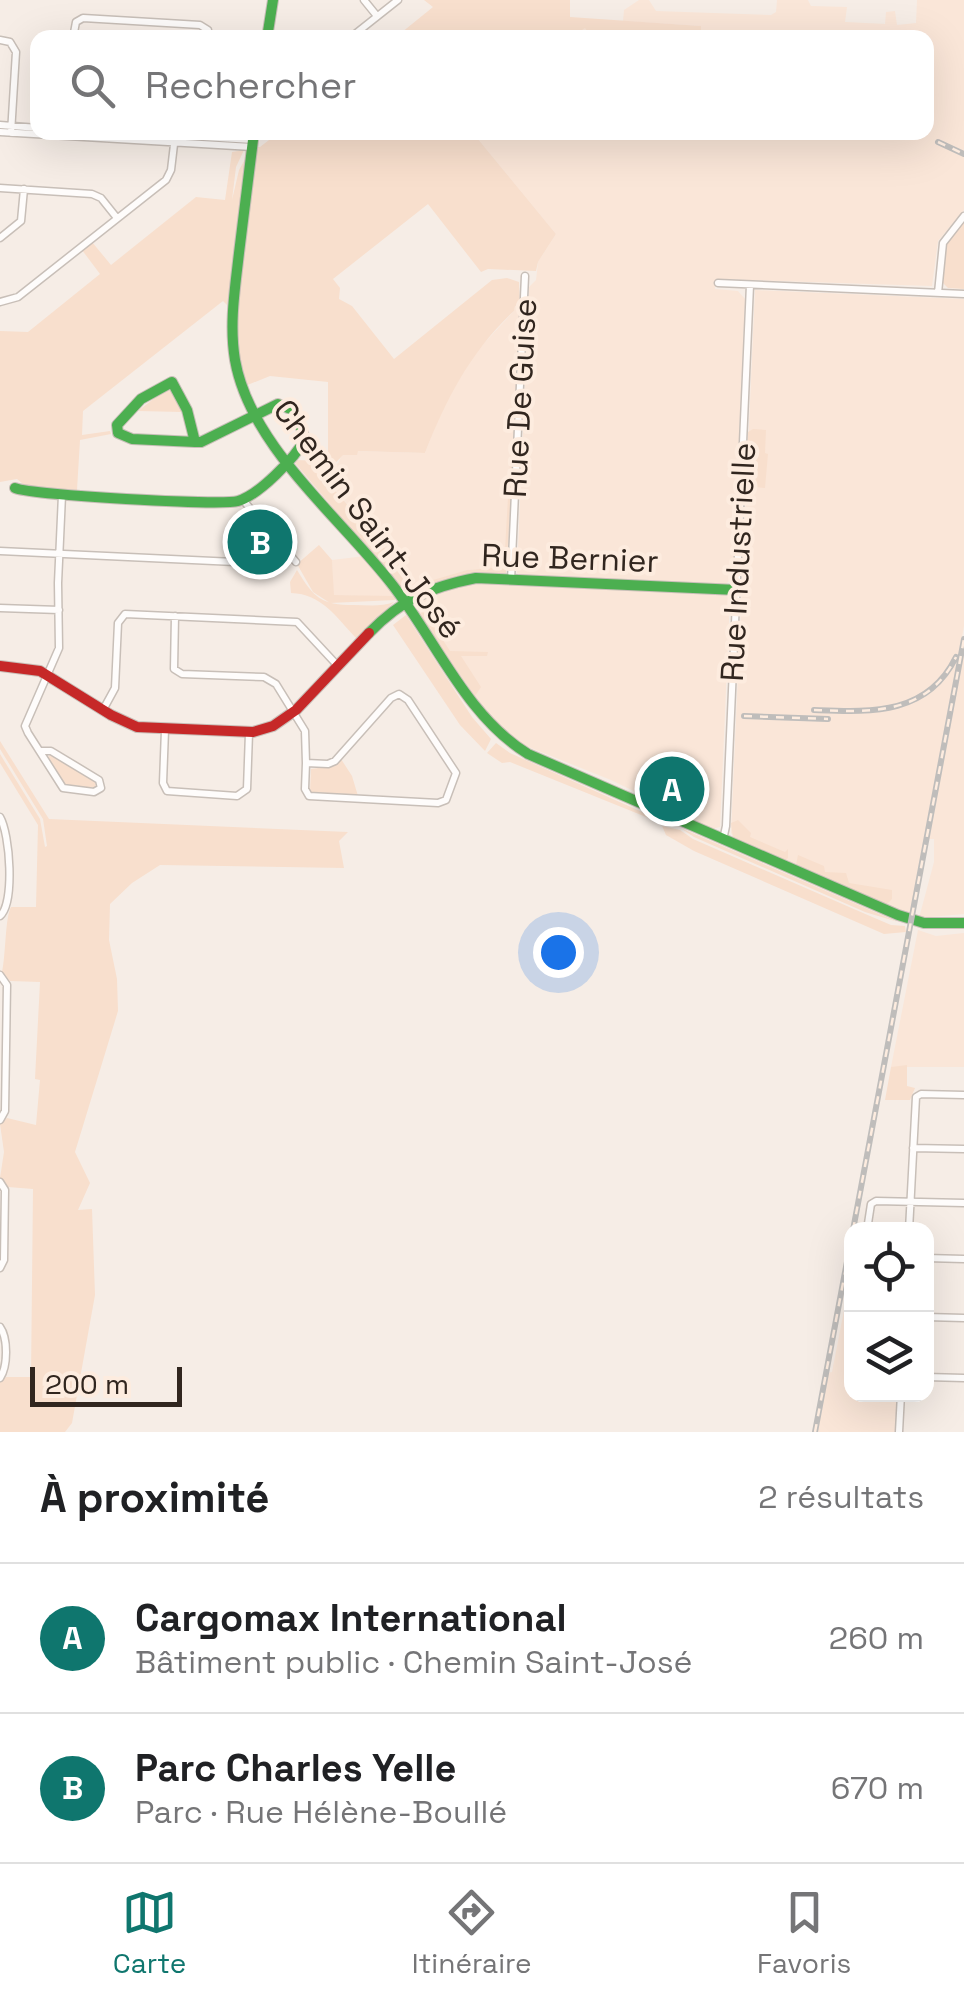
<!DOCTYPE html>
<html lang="fr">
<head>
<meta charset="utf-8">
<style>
  :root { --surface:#fff; --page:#f6f6f6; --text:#202124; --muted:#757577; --line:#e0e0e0; --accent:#0f766e }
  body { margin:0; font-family:"Space Grotesk",sans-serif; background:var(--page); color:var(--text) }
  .controls { position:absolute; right:30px; bottom:30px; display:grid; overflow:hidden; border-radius:20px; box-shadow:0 10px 40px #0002 }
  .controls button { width:90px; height:90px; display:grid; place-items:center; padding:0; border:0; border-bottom:2px solid var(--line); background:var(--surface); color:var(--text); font:50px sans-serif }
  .scale { position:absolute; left:30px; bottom:25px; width:152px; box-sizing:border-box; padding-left:10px; border:5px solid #31261f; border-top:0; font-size:28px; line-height:35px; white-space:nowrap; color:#31261f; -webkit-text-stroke:8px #fdecdf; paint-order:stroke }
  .you { position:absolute; left:558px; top:952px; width:35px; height:35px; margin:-25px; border:8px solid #fff; border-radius:50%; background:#1a73e8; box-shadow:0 0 0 15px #1a73e833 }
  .badge { display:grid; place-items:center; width:65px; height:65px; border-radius:50%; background:var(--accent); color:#fff; font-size:32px; font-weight:700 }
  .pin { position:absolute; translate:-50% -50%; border:5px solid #fff; box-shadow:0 2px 10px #0006 }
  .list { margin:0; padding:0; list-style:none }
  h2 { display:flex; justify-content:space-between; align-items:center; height:130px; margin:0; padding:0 40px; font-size:42px }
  h2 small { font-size:32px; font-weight:400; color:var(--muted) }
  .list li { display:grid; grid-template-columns:65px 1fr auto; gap:30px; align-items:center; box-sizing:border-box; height:150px; padding:0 40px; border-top:2px solid var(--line) }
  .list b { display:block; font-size:38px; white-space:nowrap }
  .list p { margin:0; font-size:32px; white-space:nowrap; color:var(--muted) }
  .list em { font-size:32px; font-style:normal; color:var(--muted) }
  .icon { flex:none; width:55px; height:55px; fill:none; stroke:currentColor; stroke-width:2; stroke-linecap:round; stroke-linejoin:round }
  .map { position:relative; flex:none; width:964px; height:1432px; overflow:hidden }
  .search { position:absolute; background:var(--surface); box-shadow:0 10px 40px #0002; left:30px; right:30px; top:30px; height:110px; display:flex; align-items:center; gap:25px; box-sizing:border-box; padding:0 35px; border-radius:20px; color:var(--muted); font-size:38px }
  .sheet { height:430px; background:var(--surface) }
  nav { display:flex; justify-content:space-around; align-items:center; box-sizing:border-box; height:140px; border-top:2px solid var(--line); background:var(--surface); font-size:28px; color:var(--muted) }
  nav a { display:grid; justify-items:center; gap:5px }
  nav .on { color:var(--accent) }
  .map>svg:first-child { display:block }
  .built { fill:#fae6d8 }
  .green { fill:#f8dfcd }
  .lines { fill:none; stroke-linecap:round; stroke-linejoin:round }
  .street-casing { stroke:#c8bfb8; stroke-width:9 }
  .fast-casing { stroke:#c8bfb8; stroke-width:12 }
  .jam-casing { stroke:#c8bfb8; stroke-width:12 }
  .street { stroke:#fefcfb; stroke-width:6 }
  .fast { stroke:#4caf50; stroke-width:10 }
  .jam { stroke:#c62828; stroke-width:10 }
  .rail-casing { stroke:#bfbdbb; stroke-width:6 }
  .rail { stroke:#fdecdf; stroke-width:2.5; stroke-dasharray:8; stroke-linecap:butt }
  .labels { text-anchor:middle; stroke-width:8; stroke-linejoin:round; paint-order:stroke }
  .street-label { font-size:32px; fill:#31261f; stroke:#fdecdf }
</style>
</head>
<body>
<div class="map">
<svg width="964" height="1432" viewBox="0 0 964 1432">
  <rect width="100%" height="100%" fill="#f6ede6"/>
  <!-- built -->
  <path class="built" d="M 639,0 L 649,0 L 656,11 L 771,15 L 776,12 L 777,0 L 808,0 L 811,6 L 847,7 L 845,22 L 885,24 L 886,12 L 895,11 L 897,25 L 916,23 L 917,0 L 964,0 L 964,210 L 938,241 L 932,286 L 716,279 L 715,289 L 738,291 L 745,299 L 733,577 L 724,586 L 523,576 L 517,573 L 529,287 L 536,280 L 538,262 L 556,234 L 473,133 L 926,132 L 926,38 L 572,37 L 585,27 L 700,26 L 623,21 L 624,10 Z
    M 755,290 L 964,299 L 964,626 L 910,914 L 736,840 L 731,833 Z
    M 520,305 L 508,567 L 467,570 L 416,586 L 323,475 L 338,463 L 342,455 L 357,451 L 425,453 L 442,408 L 475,353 L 514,311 L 515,306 Z
    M 365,556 L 396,595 L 394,597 L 333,595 L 332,560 Z
    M 475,582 L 723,593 L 730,598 L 720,827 L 712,829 L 611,780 L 511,740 L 494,725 L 415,610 L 417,600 L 457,585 Z
    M 964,651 L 964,914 L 919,918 L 934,862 L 934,839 L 928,839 Z
    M 918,930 L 936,936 L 964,933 L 964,1067 L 891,1067 Z
    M 848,1290 L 852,1290 L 852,1394 L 897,1395 L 895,1432 L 817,1432 L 827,1373 L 832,1372 Z"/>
  <!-- green -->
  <path class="green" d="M 424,0 L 570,0 L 570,17 L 701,26 L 701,36 L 588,32 L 585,28 L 572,37 L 396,37 L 433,7 Z
    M 278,133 L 473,133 L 556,234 L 538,262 L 536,271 L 488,269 L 481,272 L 428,204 L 333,279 L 340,288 L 339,299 L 352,306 L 394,359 L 492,280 L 507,278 L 519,282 L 520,305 L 515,306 L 514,311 C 471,351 446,399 425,453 L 358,451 L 357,455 L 343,455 L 323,476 L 416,585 L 467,570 L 504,567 L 511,445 L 514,447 L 506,573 L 458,576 L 405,593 L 295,463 L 295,460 L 328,461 L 328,382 L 270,376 L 245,386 C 225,306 244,227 255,147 L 260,147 Z
    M 244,150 L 236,167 L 232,200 L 239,170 L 248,154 L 227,305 L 223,301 L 83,411 L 82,435 L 110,431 L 111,434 L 80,440 L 77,490 L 28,488 L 17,479 L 0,482 L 0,331 L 28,332 L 100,274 L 82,250 L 92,242 L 111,265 L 196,197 L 225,200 L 232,152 Z
    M 964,222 L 964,289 L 948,288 L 943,283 L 945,247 Z
    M 170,386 L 177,390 L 182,412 L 138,411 Z
    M 753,429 L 766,430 L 765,453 L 768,454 L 765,488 L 746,486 L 748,432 Z
    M 257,523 L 273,541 L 274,547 L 257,560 L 246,559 L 247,532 Z
    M 319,545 L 332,560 L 334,595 L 395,596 L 395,600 L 330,603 L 313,592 L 297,564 Z
    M 297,570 C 314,598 321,605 354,605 C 368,605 381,607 394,602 L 356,638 C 336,617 322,594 291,593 L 290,582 Z
    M 424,611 L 450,651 L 488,652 L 487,656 L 461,656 L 481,687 L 475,696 L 418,615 Z
    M 406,615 L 472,717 L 491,739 L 485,751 L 460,725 L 393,625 Z
    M 0,741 L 49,819 L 348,832 L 339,841 L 344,868 L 160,865 L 132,883 L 110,904 L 109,940 L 117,979 L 118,1011 L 75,1152 L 90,1183 L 78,1210 L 92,1209 L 95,1295 L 72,1423 L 65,1432 L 0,1432 L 0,1382 L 6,1377 L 31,1377 L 33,1189 L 8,1187 L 0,1178 L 4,1152 L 0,1124 L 7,1118 L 36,1125 L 40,1080 L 35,1079 L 40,982 L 10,981 L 2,972 C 6,954 5,918 11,907 L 36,907 L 38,825 L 0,763 L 0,754 L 40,819 L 45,847 L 47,846 L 43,819 L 0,749 Z
    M 496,743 L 510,753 L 651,816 L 651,819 L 510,762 L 502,763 L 487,753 Z
    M 50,755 L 95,781 L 96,787 L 67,787 L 48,757 Z
    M 341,759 L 352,776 L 358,796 L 310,792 L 311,769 L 333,766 Z
    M 738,820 L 751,833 L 750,837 L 785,852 L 788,849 L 788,858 L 785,861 L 733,838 L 731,823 Z
    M 662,826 L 680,830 L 693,839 L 863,913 L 891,925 L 905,926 L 906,932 L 884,934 L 694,851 L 666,835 Z
    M 682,829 L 690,832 L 898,922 L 865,912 L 694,837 Z
    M 798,855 L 824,866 L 825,872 L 846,873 L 849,883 L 892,890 L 892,899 L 886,905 L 796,865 Z
    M 907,1065 L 907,1086 L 915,1088 L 910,1100 L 885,1100 L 891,1067 Z"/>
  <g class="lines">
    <!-- street casing -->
    <g class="street-casing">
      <path id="street" d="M 364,0 L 377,16
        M 73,38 L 76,22 L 83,18 L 200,25 L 208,30 L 208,38
        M 350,38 L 398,0
        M 0,40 L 10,42 L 16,52 L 11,133
        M 0,125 L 38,128
        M 0,132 L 252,147
        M 121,132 L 253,140
        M 0,188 L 92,194 L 101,198 L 117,218
        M 0,238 L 21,221 L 24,189
        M 718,283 L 964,294
        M 938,293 L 943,243 L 964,216
        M 0,302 L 18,297 L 166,180 L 171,170 L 175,136
        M 242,499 L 296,562
        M 0,551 L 257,563 L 282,546
        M 511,580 L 525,276
        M 0,608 L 59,610
        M 175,616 L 174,669 L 182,674 L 264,677 L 276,684 L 305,731 L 306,763
        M 399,694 L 408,700 L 456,773 L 446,800 L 438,803 L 309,796 L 305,789 L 306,763 L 328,764 L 335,761 L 391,698 Z
        M 103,710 L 115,688 L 118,623 L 125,614 L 297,622 L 337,665
        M 165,730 L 163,783 L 167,791 L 237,796 L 247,789 L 249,733
        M 40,751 L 51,751 L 99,780 L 101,788 L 94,792 L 63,788 L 28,733 L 25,726 L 59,648 L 58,583 L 62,495
        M 0,817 C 10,834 15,903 0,916
        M 723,840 L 726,826 L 750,285
        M 0,975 L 7,985 L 5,1111 L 0,1120
        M 913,1148 L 964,1149
        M 0,1182 L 5,1190 L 4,1260 L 0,1268
        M 867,1230 L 871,1204 L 876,1201 L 964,1203
        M 909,1230 L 916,1097 L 921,1094 L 964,1095
        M 926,1258 L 964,1259
        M 926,1317 L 964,1318
        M 0,1327 C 8,1338 8,1366 0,1378
        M 926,1377 L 964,1378
        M 899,1432 L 901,1394"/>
    </g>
    <!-- fast casing -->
    <g class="fast-casing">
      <path id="fast" d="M 267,38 L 273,0
        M 254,132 C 249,172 244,213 239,253 C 235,289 229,324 235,360 C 250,446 339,516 391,583 C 436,640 465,715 528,754 L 898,915 L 924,923 L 964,923
        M 15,488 C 31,495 221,506 238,501 C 259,495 295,458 305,439 L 295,411 L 278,404 L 201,442 L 195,442 L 132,439 L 118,433 L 117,425 L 141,399 L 172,382 L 187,410 L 195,442
        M 369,633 C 402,599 430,587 476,578 L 737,590"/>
    </g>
    <!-- jam casing -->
    <g class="jam-casing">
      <path id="jam" d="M 0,666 L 40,671 L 111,715 L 137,727 L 253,732 L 273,726 L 296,710 L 369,633"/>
    </g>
    <!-- street -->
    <use href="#street" class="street"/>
    <!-- fast -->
    <use href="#fast" class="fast"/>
    <!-- jam -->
    <use href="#jam" class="jam"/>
    <!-- rail casing -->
    <g class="rail-casing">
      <path id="rail" d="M 938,142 L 964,154
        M 814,710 C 870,712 927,716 956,657
        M 744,716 L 828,719
        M 853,1230 L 964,639
        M 815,1432 L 852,1235"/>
    </g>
    <!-- rail -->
    <use href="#rail" class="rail"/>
  </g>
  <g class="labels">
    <!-- street labels -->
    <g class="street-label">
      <text transform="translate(520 398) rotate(-87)" y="11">Rue De Guise</text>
      <text transform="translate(368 519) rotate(53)" y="11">Chemin Saint-José</text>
      <text transform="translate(570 558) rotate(2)" y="11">Rue Bernier</text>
      <text transform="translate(738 562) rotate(-87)" y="11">Rue Industrielle</text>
    </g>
  </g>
</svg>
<div class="controls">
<button><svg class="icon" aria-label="locate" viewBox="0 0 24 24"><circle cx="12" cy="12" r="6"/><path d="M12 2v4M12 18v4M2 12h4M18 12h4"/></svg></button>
<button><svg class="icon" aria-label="layers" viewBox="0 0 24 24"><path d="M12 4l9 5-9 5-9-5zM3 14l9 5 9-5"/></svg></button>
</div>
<div class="scale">200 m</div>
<div class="you"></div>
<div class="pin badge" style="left:672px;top:789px">A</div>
<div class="pin badge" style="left:260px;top:542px">B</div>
<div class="search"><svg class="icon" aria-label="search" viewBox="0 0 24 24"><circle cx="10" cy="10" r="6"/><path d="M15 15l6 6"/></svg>Rechercher</div>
</div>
<section class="sheet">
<h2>À proximité<small>2 résultats</small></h2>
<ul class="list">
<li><span class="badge">A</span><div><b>Cargomax International</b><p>Bâtiment public · Chemin Saint-José</p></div><em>260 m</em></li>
<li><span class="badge">B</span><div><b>Parc Charles Yelle</b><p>Parc · Rue Hélène-Boullé</p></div><em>670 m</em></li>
</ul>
</section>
<nav>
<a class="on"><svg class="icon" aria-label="map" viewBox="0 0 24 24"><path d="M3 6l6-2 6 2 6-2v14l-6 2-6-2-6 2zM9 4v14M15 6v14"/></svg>Carte</a>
<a><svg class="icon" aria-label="directions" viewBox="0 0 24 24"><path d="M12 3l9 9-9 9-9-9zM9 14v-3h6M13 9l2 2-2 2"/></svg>Itinéraire</a>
<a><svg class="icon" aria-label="saved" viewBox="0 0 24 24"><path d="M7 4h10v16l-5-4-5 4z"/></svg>Favoris</a>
</nav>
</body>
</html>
